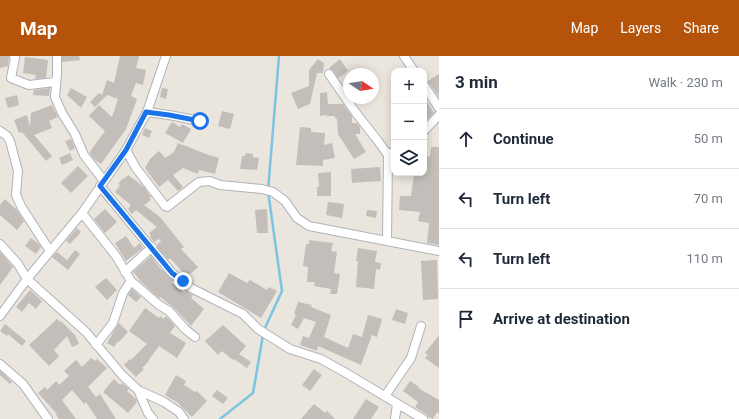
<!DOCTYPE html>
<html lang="en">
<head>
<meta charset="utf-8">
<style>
  :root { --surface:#fff; --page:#f2f2f3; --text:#1f2937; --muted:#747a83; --line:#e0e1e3; --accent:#b45309 }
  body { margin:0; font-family:Roboto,sans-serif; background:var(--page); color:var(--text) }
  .controls { position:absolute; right:12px; top:12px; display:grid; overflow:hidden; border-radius:8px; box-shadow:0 2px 10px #0003 }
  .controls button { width:36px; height:36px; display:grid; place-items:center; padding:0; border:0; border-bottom:1px solid var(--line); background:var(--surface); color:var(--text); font:20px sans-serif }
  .compass { position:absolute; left:343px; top:12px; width:36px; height:36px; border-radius:50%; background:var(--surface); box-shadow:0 2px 10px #0003; rotate:102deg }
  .stop { position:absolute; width:12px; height:12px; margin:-9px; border:3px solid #1a73e8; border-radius:50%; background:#fff }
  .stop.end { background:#1a73e8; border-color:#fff; box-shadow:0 1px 4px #0008 }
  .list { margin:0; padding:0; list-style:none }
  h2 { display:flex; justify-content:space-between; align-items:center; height:52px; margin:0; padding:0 16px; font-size:17px }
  h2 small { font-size:13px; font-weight:400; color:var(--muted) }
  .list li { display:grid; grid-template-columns:26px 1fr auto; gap:12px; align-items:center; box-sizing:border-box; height:60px; padding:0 16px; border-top:1px solid var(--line) }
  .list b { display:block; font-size:15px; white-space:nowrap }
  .list em { font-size:13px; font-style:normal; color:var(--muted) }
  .icon { flex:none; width:22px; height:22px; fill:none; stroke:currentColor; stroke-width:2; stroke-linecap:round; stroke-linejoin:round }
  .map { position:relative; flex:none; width:439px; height:363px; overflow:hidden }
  header { display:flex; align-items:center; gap:24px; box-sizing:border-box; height:56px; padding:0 20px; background:var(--accent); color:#fff }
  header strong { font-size:19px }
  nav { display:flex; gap:22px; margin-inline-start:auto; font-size:14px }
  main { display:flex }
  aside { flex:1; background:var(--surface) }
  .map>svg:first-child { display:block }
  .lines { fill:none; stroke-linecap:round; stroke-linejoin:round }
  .stream { stroke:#7ac5e2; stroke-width:2.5 }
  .building { fill:#c3beb9 }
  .minor-casing { stroke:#b0b3bc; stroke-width:10 }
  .minor { stroke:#fff; stroke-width:8 }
  .route { stroke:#1a73e8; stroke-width:5 }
</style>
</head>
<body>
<header>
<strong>Map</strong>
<nav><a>Map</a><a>Layers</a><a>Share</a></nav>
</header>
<main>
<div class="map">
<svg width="439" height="363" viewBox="0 0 439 363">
  <rect width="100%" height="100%" fill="#eae5dd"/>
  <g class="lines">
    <!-- stream -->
    <path class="stream" d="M 264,274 L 282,235 L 268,135 L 279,0
      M 220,363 L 253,337 L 263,279"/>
  </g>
  <!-- building -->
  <path class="building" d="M 0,0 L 9,0 L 8,10 L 0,12 Z
    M 62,0 L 79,0 L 80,4 L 62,6 Z
    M 120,0 L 139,0 L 136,12 L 146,14 L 143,29 L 136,27 L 131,40 L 137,43 L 126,73 L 101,108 L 95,104 L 90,98 L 91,96 L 89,97 L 105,75 L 89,60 L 99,49 L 112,61 L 118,43 L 107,39 L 95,51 L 90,46 L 99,37 L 102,39 L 107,24 L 114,27 Z
    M 25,1 L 48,4 L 46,22 L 35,23 L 36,19 L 23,17 Z
    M 318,3 L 324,7 L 323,17 L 317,17 L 310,48 L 298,53 L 291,37 L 309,30 L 309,14 Z
    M 340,3 L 348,15 L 338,22 L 333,15 L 329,12 Z
    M 439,18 L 439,41 L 428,25 Z
    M 49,32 L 50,32 L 49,40 L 33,39 L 34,34 Z
    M 71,32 L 87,41 L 81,52 L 67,39 Z
    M 162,32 L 168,33 L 166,43 L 160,41 Z
    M 327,36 L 328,48 L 343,48 L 352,60 L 352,67 L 357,67 L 360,71 L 360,78 L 355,78 L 366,96 L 354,103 L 338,78 L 337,63 L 335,62 L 335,60 L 328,60 L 328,62 L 327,59 L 320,60 L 320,37 Z
    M 17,39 L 19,49 L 8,52 L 5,42 Z
    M 424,41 L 434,57 L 424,66 Z
    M 52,49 L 58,61 L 49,65 L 52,72 L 34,79 L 52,100 L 46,105 L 22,76 L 19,77 L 14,64 L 27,59 L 30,71 L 31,57 Z
    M 222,55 L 234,58 L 230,73 L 218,70 Z
    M 172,66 L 180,71 L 182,68 L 191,73 L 183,87 L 165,77 Z
    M 300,71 L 311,72 L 311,76 L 325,77 L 324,89 L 332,87 L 335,102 L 323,104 L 323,110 L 296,109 Z
    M 145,72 L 152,75 L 149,82 L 142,79 Z
    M 71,83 L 75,92 L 70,95 L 65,85 Z
    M 178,87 L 206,98 L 219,102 L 215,118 L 199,114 L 198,118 L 183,112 L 173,119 L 183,131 L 178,135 L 168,124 L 159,131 L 145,112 L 150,103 L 159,95 L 165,102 L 174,96 Z
    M 431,91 L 439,91 L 439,189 L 427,187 L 429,167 L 418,165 L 420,156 L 399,154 L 400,140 L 411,140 L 414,118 L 424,119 L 424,99 L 430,101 Z
    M 70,97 L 73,104 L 62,109 L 59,102 Z
    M 246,97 L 253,98 L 253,101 L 259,102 L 257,114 L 240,113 L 242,100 L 245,100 Z
    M 78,110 L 88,120 L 71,137 L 61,127 Z
    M 380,111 L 381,125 L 352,127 L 351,113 Z
    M 331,116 L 331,140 L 317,140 L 317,131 L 319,131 L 318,117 Z
    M 128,119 L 144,131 L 151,141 L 149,142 L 151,144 L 144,149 L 160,161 L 184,191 L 181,193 L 198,211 L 187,221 L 170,202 L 168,204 L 157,191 L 157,189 L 161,185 L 159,183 L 154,186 L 150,181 L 151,180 L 149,177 L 157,171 L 136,154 L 132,158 L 128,153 L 131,149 L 115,136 L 120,129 L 118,128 L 123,122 L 124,123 Z
    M 5,143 L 17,154 L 24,165 L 17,174 L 0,159 L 0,149 Z
    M 328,146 L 344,148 L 342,162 L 326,159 Z
    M 105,153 L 117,166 L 105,177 L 94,163 Z
    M 267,153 L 268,177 L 257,177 L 255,154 Z
    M 367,154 L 377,155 L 376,162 L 366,160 Z
    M 77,172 L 81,176 L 70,188 L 66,185 Z
    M 126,180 L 134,192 L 140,187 L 143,192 L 126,205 L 115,187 Z
    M 31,182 L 38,187 L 41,191 L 36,198 L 25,190 Z
    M 309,184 L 333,187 L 331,195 L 337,196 L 334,217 L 340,218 L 337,238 L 330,238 L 331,233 L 314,230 L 315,226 L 307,226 L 308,211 L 303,210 L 306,188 L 309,188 Z
    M 358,192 L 377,195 L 375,206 L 381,207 L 380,214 L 376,213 L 374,233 L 356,231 L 358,205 L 356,205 Z
    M 75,194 L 80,198 L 68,214 L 52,201 L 57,196 L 67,204 Z
    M 0,196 L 13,211 L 0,229 Z
    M 151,200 L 159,211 L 173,224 L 171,226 L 184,237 L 186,235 L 193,239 L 191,242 L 204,253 L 191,270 L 173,251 L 160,241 L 159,242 L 139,224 L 139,223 L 133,216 Z
    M 437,204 L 438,243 L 423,244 L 421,205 Z
    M 229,217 L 247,227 L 250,224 L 267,234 L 269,231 L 277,235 L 261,262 L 218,236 Z
    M 106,222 L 117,234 L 107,244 L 95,231 Z
    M 132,233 L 141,241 L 136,246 L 128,239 Z
    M 30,234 L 42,245 L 36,253 L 29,247 L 22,256 L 16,251 Z
    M 298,246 L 312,249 L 311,251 L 331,259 L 324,281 L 348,292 L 353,278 L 362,281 L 368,259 L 382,263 L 377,281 L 372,279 L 361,309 L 318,290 L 317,295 L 300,289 L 303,280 L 309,282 L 316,266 L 304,262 L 298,273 L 291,269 L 296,259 L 294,258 Z
    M 145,252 L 159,262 L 161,260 L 163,263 L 166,260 L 175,270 L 170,277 L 186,287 L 177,302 L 159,290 L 148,305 L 149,305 L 142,312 L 144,313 L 136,321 L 124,309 L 130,303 L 131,304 L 147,288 L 129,275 Z
    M 396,253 L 408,257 L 405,268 L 392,264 Z
    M 57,263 L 60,266 L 61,265 L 75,279 L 79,288 L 72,291 L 67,280 L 54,294 L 59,300 L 49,310 L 29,289 Z
    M 119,267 L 128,276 L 119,286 L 118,285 L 114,291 L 107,287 L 112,279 L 111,279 Z
    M 5,268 L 26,285 L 22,290 L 8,278 L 7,280 L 0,275 Z
    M 223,269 L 246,290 L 239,298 L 251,306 L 247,312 L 234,303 L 233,304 L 222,295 L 218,299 L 205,285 Z
    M 439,279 L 439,312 L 425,302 L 428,299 L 425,297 Z
    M 91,302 L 95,305 L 97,303 L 107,312 L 88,331 L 96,341 L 100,338 L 116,363 L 97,363 L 86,346 L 84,348 L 72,334 L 62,344 L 76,363 L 59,363 L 56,359 L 57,358 L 38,337 L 45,331 L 47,334 L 56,325 L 59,329 L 69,320 L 64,315 L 76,304 L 82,311 Z
    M 314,313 L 322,319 L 310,335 L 302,329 Z
    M 0,315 L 12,326 L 10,328 L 0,319 Z
    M 176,319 L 186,325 L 184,329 L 195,336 L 197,335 L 207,345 L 192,361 L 178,347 L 165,339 Z
    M 114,323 L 120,329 L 122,327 L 129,333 L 127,335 L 136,343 L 137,346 L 128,357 L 103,336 Z
    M 410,325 L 419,331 L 418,332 L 439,344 L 439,358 L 437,356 L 433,363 L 428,361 L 426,358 L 415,351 L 418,346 L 403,335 Z
    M 217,334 L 228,342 L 223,348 L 212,340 Z
    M 366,343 L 379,351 L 371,363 L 353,363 Z
    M 314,348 L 325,357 L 327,355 L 335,363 L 301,363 Z"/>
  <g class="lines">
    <!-- minor casing -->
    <g class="minor-casing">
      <path id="minor" d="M 14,0 L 15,2 L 11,22 L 29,29 L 55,26
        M 57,0 L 57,18 L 55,41 L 62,57 L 75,78 L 84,99 L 104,125
        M 404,0 L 414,15
        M 329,18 L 356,57 L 378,85 L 388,99
        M 424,29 L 439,52
        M 147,56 L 169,59 L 200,65
        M 0,75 L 7,80 L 10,85 L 18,115 L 16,139 L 22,152 L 50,195
        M 424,75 L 439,59
        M 126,94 L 136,112 L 165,150 L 167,151 L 199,126 L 210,125 L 220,129 L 262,133 L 273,136 L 285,145 L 297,162 L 309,170 L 439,195
        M 100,130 L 172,217 L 191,232 L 243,258 L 258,273 L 290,293 L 321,303 L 346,317 L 423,363
        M 82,157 L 116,200 L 131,225 L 159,249 L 169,255 L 185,273 L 195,281
        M 387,184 L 388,99 L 394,95
        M 0,188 L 18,208 L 27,223 L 86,276 L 122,319 L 138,334 L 164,346 L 179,356 L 184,363
        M 125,216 L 152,191
        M 0,260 L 27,223 L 82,157 L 126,94 L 147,56 L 166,0
        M 96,289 L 113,267 L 123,237 L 131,225
        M 0,308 L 23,328 L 48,363
        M 138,334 L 148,357 L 153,363
        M 385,340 L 411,302 L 421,270
        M 395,363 L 397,348"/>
    </g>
    <!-- minor -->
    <use href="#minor" class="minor"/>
  </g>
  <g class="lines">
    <!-- route -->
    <path class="route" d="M 183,225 L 172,217 L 100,130 L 126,94 L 146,56 L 169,59 L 200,65"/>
  </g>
</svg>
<div class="controls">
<button>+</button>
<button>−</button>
<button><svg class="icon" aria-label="layers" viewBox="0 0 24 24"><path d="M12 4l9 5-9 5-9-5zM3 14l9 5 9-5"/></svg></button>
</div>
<svg class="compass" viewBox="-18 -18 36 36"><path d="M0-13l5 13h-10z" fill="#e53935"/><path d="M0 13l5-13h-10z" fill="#747a83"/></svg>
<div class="stop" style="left:200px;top:65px"></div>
<div class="stop end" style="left:183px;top:225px"></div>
</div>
<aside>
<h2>3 min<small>Walk · 230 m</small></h2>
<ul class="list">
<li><svg class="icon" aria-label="ahead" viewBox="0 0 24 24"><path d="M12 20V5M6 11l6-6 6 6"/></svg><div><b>Continue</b></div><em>50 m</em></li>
<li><svg class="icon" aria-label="left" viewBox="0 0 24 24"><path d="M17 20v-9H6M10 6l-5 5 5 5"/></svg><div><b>Turn left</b></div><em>70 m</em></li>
<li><svg class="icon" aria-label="left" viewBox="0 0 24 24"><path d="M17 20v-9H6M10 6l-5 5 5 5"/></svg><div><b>Turn left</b></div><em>110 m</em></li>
<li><svg class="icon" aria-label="arrive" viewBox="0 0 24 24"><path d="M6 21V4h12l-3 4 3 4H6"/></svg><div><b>Arrive at destination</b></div></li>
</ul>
</aside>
</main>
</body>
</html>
